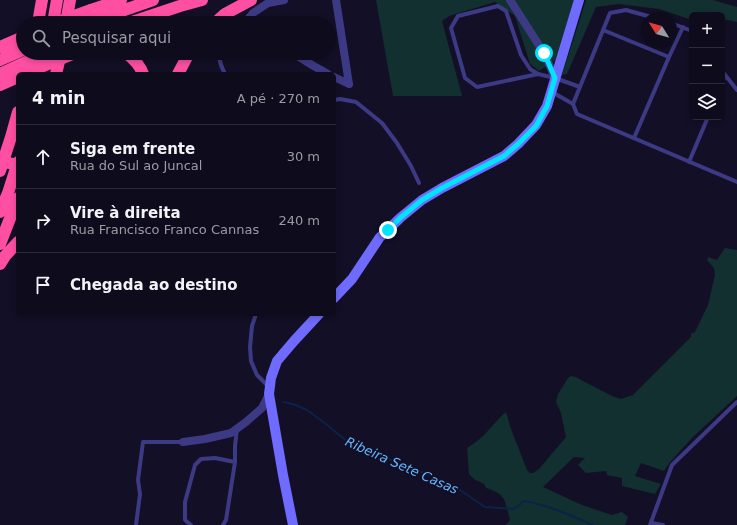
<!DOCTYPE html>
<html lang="pt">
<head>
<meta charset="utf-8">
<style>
  :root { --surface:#0e0b1c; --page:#1c1929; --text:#f1f3f6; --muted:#9b9ba3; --line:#2e2b3b }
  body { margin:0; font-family:"DejaVu Sans",sans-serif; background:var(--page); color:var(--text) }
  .controls { position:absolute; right:12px; top:12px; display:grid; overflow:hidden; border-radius:6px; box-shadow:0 2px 6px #0003 }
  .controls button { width:36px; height:36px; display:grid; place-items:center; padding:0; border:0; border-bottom:1px solid var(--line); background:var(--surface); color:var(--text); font:20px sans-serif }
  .compass { position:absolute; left:641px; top:12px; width:36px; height:36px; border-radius:50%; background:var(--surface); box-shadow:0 2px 6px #0003; rotate:307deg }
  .stop { position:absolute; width:12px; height:12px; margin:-9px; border:3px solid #00e5ff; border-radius:50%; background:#fff }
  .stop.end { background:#00e5ff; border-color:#fff; box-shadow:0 1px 4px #0008 }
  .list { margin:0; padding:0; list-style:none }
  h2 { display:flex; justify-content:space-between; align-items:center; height:52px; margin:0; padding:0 16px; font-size:17px }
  h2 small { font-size:13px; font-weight:400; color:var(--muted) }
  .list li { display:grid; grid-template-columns:26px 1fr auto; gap:12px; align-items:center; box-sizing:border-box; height:64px; padding:0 16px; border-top:1px solid var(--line) }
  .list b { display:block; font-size:15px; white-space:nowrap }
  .list p { margin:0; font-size:13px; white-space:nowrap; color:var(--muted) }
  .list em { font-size:13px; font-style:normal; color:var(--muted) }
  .icon { flex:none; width:22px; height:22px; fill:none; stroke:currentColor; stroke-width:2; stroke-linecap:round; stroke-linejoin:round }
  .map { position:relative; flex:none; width:737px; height:525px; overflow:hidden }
  .search { position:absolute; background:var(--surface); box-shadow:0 2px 6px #0003; left:16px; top:16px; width:320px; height:44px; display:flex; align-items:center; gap:10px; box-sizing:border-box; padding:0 14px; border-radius:22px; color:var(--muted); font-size:15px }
  .panel { position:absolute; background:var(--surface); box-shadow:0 2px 6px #0003; left:16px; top:72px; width:320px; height:244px; border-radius:6px }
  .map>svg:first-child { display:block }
  .green { fill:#12302f }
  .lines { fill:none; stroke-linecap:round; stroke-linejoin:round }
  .stream { stroke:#0c2248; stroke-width:2 }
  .lane { stroke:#3d3a85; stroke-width:4 }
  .street { stroke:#3d3a85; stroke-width:8 }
  .secondary { stroke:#6f6bff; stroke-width:10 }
  .highway { stroke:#ff4fa3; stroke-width:12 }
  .highway-bridge { stroke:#ff4fa3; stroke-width:12 }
  .route { stroke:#00e5ff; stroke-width:5 }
  .labels { text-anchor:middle; stroke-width:4; stroke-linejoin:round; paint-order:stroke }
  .water-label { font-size:13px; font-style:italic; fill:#62b6ff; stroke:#130f26 }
</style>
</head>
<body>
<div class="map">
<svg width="737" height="525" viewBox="0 0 737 525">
  <rect width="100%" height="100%" fill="#130f26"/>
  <!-- green -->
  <path class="green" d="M 376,0 L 574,0 L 556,60 L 539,71 L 530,64 L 515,16 L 495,2 L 449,16 L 442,21 L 462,96 L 393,96 Z
    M 586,0 L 713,0 L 737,7 L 737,22 L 722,19 L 722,15 L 692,15 L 692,20 L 659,9 L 619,4 L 596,7 L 567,74 L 562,75 Z
    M 725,248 L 737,250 L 737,396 L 692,438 L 670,462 L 664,471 L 641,463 L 635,476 L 661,484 L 655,494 L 622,486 L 622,478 L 607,475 L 606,471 L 586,473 L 578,465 L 585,458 L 574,457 L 543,487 L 582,505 L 612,515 L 622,512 L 628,517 L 625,525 L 506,525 L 510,520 C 504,499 507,495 486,488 L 484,484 L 474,479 L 469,474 L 467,448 C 485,438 492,424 506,412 L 511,429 L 527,470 L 530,473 L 533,473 L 539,469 L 566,437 L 561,413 L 556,402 L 558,394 L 568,378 L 571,376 L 576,377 L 581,380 L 612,396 L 621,399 L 633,395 L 691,337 L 691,334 L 695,332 L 708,305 L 715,275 L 714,268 L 707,260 L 708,257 L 717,260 Z"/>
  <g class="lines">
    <!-- stream -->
    <path class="stream" d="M 283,402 L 293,404 L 307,410 L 326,424 L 349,443 L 451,484 L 485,507 L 514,509 L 524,501 C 548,505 570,515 593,525"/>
    <!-- lane -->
    <path class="lane" d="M 655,18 L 626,10 L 610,13 L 573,104 L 577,114 L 737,182
      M 671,23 L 692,31
      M 603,30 L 669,57
      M 220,53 C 218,60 222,68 225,74
      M 722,71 L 737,90
      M 538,74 L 477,87 L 465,78 L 451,28 L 458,16 L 498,6 L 506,11 L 521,55 L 530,69 L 538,74 L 555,78 L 580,87
      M 722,83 L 725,76
      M 552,92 L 573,104
      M 334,100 L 340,99 L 356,102 L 382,123 L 397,143 L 411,166 L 419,183
      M 634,138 L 669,57 L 683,27
      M 689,162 L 708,117
      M 256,314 L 252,326 L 250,347 L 251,361 L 257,375 L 268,386
      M 651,523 L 663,525
      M 136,525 L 140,494 L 138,480 L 143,442 L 183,442
      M 191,525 L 185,520 L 185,502 L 195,465 L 201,459 L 215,458 L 235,462
      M 223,525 L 226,520 L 235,462 L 235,446 L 237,429
      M 650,525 L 672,465 L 737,402"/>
    <!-- street -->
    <path class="street" d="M 336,0 L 349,84
      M 510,0 L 544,53 L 555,78
      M 250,23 L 248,19 L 253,13 L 268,3 L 284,0
      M 293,53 L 312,65 L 328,74
      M 334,77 L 349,84
      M 183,442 L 205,439 L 231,433 L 246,422 L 262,408 L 269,394"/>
    <!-- secondary -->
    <path class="secondary" d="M 334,298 L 352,279 L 380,237 L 400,218 L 422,200 L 442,188 L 504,156 L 518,144 L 536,125 L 547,106 L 579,0
      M 293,525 L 283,475 L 269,394 L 271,378 L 277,361 L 294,341 L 319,314"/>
    <!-- highway -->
    <path class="highway" d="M 91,10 L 121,0
      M 38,23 L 42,0
      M 53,23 L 57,0
      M 66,23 L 70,0
      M 87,23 L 153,0
      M 129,23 L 180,6 L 202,0
      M 215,23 L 225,14 L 251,0
      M 0,47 L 23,37
      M 126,53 C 134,59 140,65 143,74
      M 0,60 L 23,50
      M 56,74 L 61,53
      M 178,74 L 189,53
      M 0,85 L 18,77
      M 0,171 L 11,137 L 18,112
      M 0,212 L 8,193 L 18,162
      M 0,244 L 18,198
      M 0,264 L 5,256 L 18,242"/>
    <!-- highway-bridge -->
    <path class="highway-bridge" d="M 55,23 L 91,10
      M 2,73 L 46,53
      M 24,74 L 75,53
      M 0,159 L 9,163 L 18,165"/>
  </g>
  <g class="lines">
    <!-- route -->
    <path class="route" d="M 388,230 L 400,218 L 422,200 L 442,188 L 504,156 L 518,144 L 536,126 L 547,106 L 555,78 L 544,53"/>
  </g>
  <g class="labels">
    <!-- water labels -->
    <g class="water-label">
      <text transform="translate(402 465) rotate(24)" y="5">Ribeira Sete Casas</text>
    </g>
  </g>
</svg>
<div class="controls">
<button>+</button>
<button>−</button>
<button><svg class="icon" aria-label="layers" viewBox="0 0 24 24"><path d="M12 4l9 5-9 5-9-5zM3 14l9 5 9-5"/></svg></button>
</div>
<svg class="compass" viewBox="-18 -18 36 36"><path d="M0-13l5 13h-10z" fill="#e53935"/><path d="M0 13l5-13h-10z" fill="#9b9ba3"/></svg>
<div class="stop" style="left:544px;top:53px"></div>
<div class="stop end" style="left:388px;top:230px"></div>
<div class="search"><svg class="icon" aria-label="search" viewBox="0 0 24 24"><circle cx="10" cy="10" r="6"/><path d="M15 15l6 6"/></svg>Pesquisar aqui</div>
<section class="panel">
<h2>4 min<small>A pé · 270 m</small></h2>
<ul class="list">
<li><svg class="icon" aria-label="ahead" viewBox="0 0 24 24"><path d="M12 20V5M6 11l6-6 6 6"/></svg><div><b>Siga em frente</b><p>Rua do Sul ao Juncal</p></div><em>30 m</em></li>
<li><svg class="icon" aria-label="right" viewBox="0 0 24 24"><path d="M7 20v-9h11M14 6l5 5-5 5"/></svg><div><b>Vire à direita</b><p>Rua Francisco Franco Cannas</p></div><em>240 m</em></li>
<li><svg class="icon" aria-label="arrive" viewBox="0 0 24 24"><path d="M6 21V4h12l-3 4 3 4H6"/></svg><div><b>Chegada ao destino</b></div></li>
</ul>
</section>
</div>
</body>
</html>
